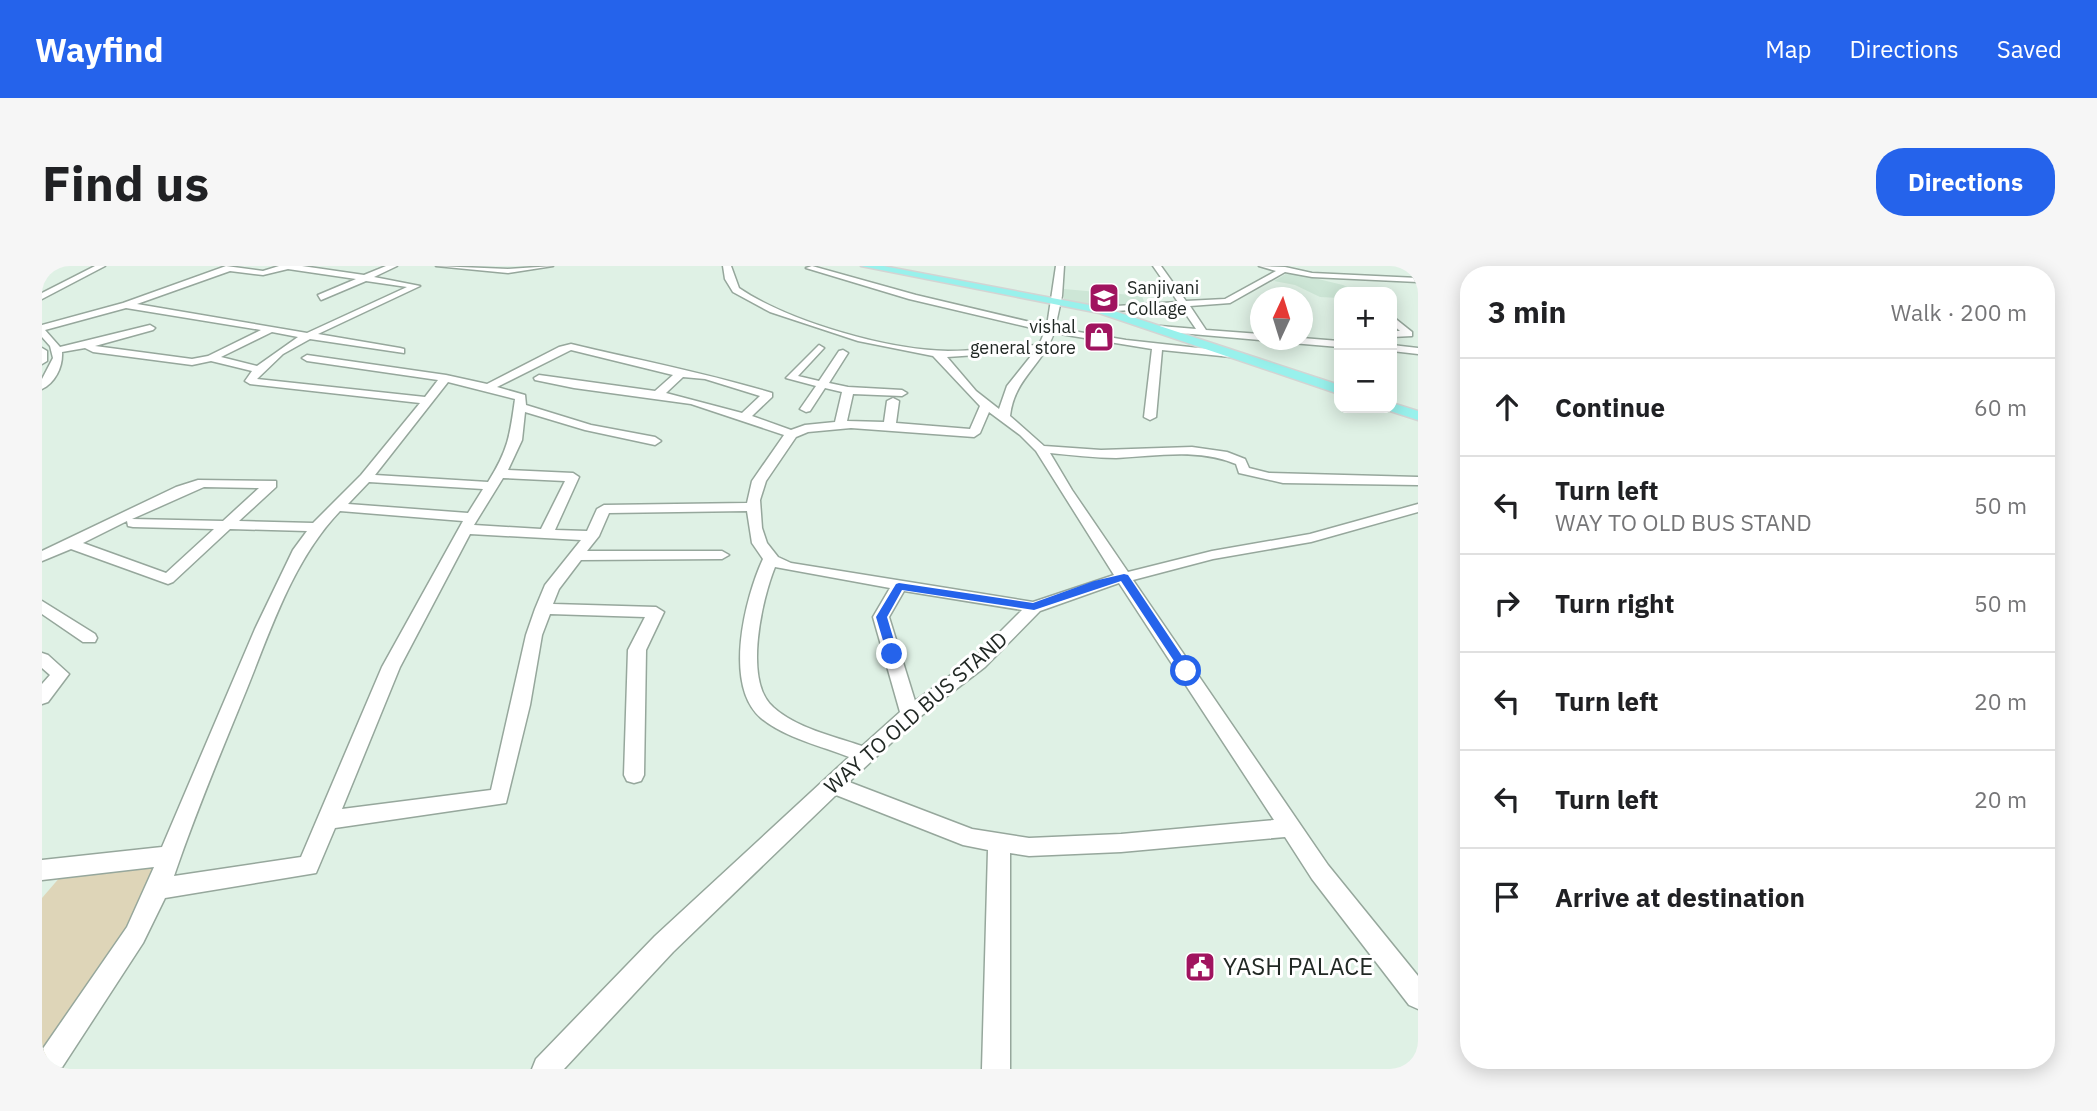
<!DOCTYPE html>
<html lang="en">
<head>
<meta charset="utf-8">
<style>
  :root { --surface:#fff; --page:#f6f6f6; --text:#202124; --muted:#757577; --line:#e0e0e0; --accent:#2563eb }
  body { margin:0; font-family:"IBM Plex Sans",sans-serif; background:var(--page); color:var(--text) }
  .controls { position:absolute; right:21px; top:21px; display:grid; overflow:hidden; border-radius:14px; box-shadow:0 4px 18px #0003 }
  .controls button { width:63px; height:63px; display:grid; place-items:center; padding:0; border:0; border-bottom:2px solid var(--line); background:var(--surface); color:var(--text); font:35px sans-serif }
  .compass { position:absolute; left:1208px; top:21px; width:63px; height:63px; border-radius:50%; background:var(--surface); box-shadow:0 4px 18px #0003; rotate:4deg }
  .stop { position:absolute; width:21px; height:21px; margin:-16px; border:5px solid #2563eb; border-radius:50%; background:#fff }
  .stop.end { background:#2563eb; border-color:#fff; box-shadow:0 2px 7px #0008 }
  .list { margin:0; padding:0; list-style:none }
  h2 { display:flex; justify-content:space-between; align-items:center; height:91px; margin:0; padding:0 28px; font-size:30px }
  h2 small { font-size:23px; font-weight:400; color:var(--muted) }
  .list li { display:grid; grid-template-columns:46px 1fr auto; gap:21px; align-items:center; box-sizing:border-box; height:98px; padding:0 28px; border-top:2px solid var(--line) }
  .list b { display:block; font-size:26px; white-space:nowrap }
  .list p { margin:0; font-size:23px; white-space:nowrap; color:var(--muted) }
  .list em { font-size:23px; font-style:normal; color:var(--muted) }
  .icon { flex:none; width:38px; height:38px; fill:none; stroke:currentColor; stroke-width:2; stroke-linecap:round; stroke-linejoin:round }
  .map { position:relative; flex:none; width:1376px; height:803px; overflow:hidden; border-radius:28px }
  header { display:flex; align-items:center; gap:42px; box-sizing:border-box; height:98px; padding:0 35px; background:var(--accent); color:#fff }
  header strong { font-size:33px }
  nav { display:flex; gap:38px; margin-inline-start:auto; font-size:24px }
  .intro { display:flex; align-items:center; justify-content:space-between; box-sizing:border-box; height:168px; padding:0 42px }
  h1 { margin:0; font-size:49px }
  .button { padding:18px 32px; border-radius:28px; background:var(--accent); color:#fff; font-size:24px; font-weight:700 }
  main { display:flex; gap:42px; padding:0 42px }
  aside { flex:1; background:var(--surface); border-radius:28px; box-shadow:0 4px 18px #0003 }
  .map>svg:first-child { display:block }
  .built { fill:#cde6d6 }
  .green { fill:#ded5b8 }
  .lines { fill:none; stroke-linecap:round; stroke-linejoin:round }
  .minor-casing { stroke:#96a79c; stroke-width:3 }
  .major-casing { stroke:#d3d4d3; stroke-width:3 }
  .minor { fill:#fff; fill-rule:evenodd }
  .major { fill:#98f1ec; fill-rule:evenodd }
  .route { fill:#2563eb }
  .labels { text-anchor:middle; stroke-width:6; stroke-linejoin:round; paint-order:stroke }
  .far-poi-label { font-size:18px; fill:#212824; stroke:#fff; text-anchor:start }
  .street-label { font-size:21px; fill:#212824; stroke:#fff }
  .near-poi-label { font-size:24px; fill:#212824; stroke:#fff; text-anchor:start }
</style>
</head>
<body>
<header>
<strong>Wayfind</strong>
<nav><a>Map</a><a>Directions</a><a>Saved</a></nav>
</header>
<div class="intro"><h1>Find us</h1><a class="button">Directions</a></div>
<main>
<div class="map">
<svg width="1376" height="803" viewBox="0 0 1376 803">
  <rect width="100%" height="100%" fill="#dff1e5"/>
  <!-- built -->
  <path class="built" d="M 1247,6 L 1301,19 L 1316,26 L 1297,26 L 1297,32 L 1278,31 L 1253,19 L 1232,15 Z
    M 1022,23 L 1100,30 L 1104,41 L 1071,45 L 1022,34 Z"/>
  <!-- green -->
  <path class="green" d="M 114,602 L 116,623 L 0,797 L 0,632 L 19,610 Z"/>
  <g class="lines">
    <!-- minor casing -->
    <g class="minor-casing">
      <path id="minor" d="M 53,0 L 63,0 L 0,33 L 0,27 Z
        M 184,0 L 221,5 L 237,0 L 260,0 L 322,9 L 344,0 L 355,0 L 332,11 L 378,20 L 276,68 L 358,82 L 362,83 L 362,87 L 268,73 L 241,88 L 215,113 L 383,131 L 396,114 L 265,95 L 260,92 L 265,89 L 404,109 L 445,118 L 517,81 L 529,78 C 596,94 664,107 730,127 L 730,131 L 710,150 L 749,164 L 763,159 L 793,156 L 800,126 L 783,122 L 768,145 L 764,146 L 758,143 L 774,120 L 744,112 L 777,79 L 782,82 L 756,110 L 777,115 L 797,85 L 801,84 L 806,87 L 787,117 L 806,121 L 860,124 L 865,127 L 860,130 L 811,128 L 805,155 L 842,156 L 845,135 L 851,132 L 857,135 L 854,157 L 928,163 L 938,140 L 891,90 L 816,75 L 728,46 L 691,26 L 683,13 L 681,0 L 689,0 L 697,22 C 747,56 846,84 906,85 C 936,85 967,80 997,79 L 1003,65 L 867,33 L 764,2 L 770,0 L 874,29 L 1005,60 L 1014,0 L 1022,0 L 1020,30 L 1013,62 L 1084,74 L 1193,86 L 1194,88 L 1189,91 L 1120,84 L 1114,151 L 1108,154 L 1102,151 L 1110,83 L 1012,67 C 1000,100 972,113 968,150 L 1002,180 L 1059,184 L 1150,181 L 1185,186 L 1203,193 L 1207,202 L 1227,207 L 1376,211 L 1376,219 L 1241,217 L 1197,207 L 1194,198 C 1156,182 1114,190 1074,192 C 1052,192 1030,189 1008,187 L 1030,224 L 1086,306 L 1170,285 L 1268,268 L 1376,238 L 1376,246 L 1269,276 L 1171,293 L 1091,314 L 1286,599 L 1376,710 L 1376,743 L 1367,739 L 1270,613 L 1243,571 L 1079,586 L 987,590 L 968,587 L 968,803 L 940,803 L 946,584 L 921,579 L 794,529 L 631,686 L 522,803 L 490,803 L 494,793 L 613,670 L 807,491 C 779,480 743,472 719,452 C 681,419 703,332 721,293 L 710,277 L 705,245 L 567,247 L 557,270 L 545,285 L 680,285 L 687,289 L 680,293 L 539,294 L 517,323 L 511,338 L 614,341 L 622,346 L 604,384 L 602,509 L 599,515 L 592,517 L 585,515 L 582,509 L 586,384 L 603,351 L 508,348 L 500,369 L 488,439 L 464,537 L 293,562 L 274,607 L 123,632 L 101,677 L 19,803 L 0,803 L 0,784 L 85,661 L 112,601 L 0,614 L 0,594 L 120,581 L 213,363 L 251,284 L 265,265 L 188,263 L 131,316 L 126,318 L 29,283 L 0,295 L 0,285 L 134,221 L 156,214 L 234,215 L 234,221 L 197,255 L 271,257 L 319,209 L 378,137 L 208,118 L 203,115 L 210,105 L 169,95 L 150,99 L 51,86 L 43,82 L 20,86 C 21,101 13,117 0,123 L 0,113 L 11,92 L 8,80 L 0,71 L 0,59 L 81,37 ZM 246,3 L 314,13 L 276,29 L 279,34 L 324,15 L 365,21 L 265,67 L 95,38 L 188,5 L 221,9 ZM 84,42 L 219,64 L 166,90 L 150,93 L 53,80 L 111,64 L 113,62 L 108,59 L 18,81 L 3,64 ZM 230,66 L 256,71 L 215,100 L 179,91 ZM 529,84 L 631,109 L 613,125 L 497,109 L 492,112 L 493,114 L 532,122 L 649,138 L 742,169 L 710,215 L 705,237 L 562,239 L 555,243 L 545,265 L 513,264 L 537,211 L 531,207 L 466,204 L 480,174 L 483,146 L 543,164 L 613,179 L 619,175 L 613,171 L 549,159 L 484,139 L 483,129 L 455,121 ZM 993,85 L 965,120 L 957,143 L 934,125 L 905,91 ZM 641,111 L 663,113 L 718,130 L 700,147 L 624,127 ZM 406,116 L 473,133 C 468,170 466,184 446,216 L 333,209 ZM 947,146 L 978,169 L 994,185 L 1072,309 L 991,336 L 749,297 L 736,291 L 725,277 L 720,262 L 718,234 L 724,215 L 754,171 L 766,166 L 809,162 L 932,171 L 938,167 ZM 461,212 L 523,215 L 499,263 L 432,259 ZM 327,216 L 441,223 L 426,247 L 306,238 ZM 162,221 L 217,222 L 181,255 L 90,253 ZM 298,245 L 421,255 L 340,401 L 259,591 L 132,610 C 153,548 179,486 204,425 C 229,363 251,294 298,245 ZM 85,255 L 86,260 L 91,261 L 172,263 L 124,307 L 41,277 ZM 428,268 L 539,274 L 503,319 L 493,343 L 484,369 L 449,524 L 300,543 L 358,401 ZM 733,301 L 848,322 L 831,351 L 858,446 L 820,480 C 791,470 754,462 731,441 C 701,415 720,333 733,301 ZM 1077,317 L 1232,554 L 1079,568 L 987,572 L 930,563 L 807,516 L 875,453 L 943,401 L 998,345 ZM 862,325 L 980,344 L 931,393 L 873,435 L 847,351 Z
        M 394,0 L 466,3 L 511,0 L 466,7 Z
        M 1111,0 L 1119,0 L 1144,35 L 1183,33 L 1234,5 L 1217,0 L 1243,1 L 1270,7 L 1376,12 L 1376,16 L 1270,11 L 1243,6 L 1188,37 L 1148,40 L 1164,64 L 1218,68 L 1218,74 L 1115,65 L 1113,63 L 1118,60 L 1154,63 L 1139,41 L 1056,46 L 1055,44 L 1059,41 L 1136,36 Z
        M 1350,50 L 1370,66 L 1370,70 L 1350,71 L 1350,65 L 1358,65 L 1350,58 Z
        M 1260,72 L 1297,75 L 1297,81 L 1250,77 L 1245,74 Z
        M 1350,79 L 1376,82 L 1376,88 L 1350,85 Z
        M 0,82 L 5,85 L 5,95 L 0,98 Z
        M 0,335 L 53,368 L 55,372 L 53,376 L 41,376 L 0,348 Z
        M 0,387 L 6,389 L 27,408 L 6,436 L 0,438 L 0,418 L 8,409 L 0,402 Z"/>
    </g>
    <!-- major casing -->
    <g class="major-casing">
      <path id="major" d="M 819,0 L 841,0 L 1063,42 L 1297,119 L 1297,128 L 1057,47 Z
        M 1350,137 L 1376,145 L 1376,154 L 1345,144 L 1343,142 L 1350,142 Z"/>
    </g>
    <!-- minor -->
    <use href="#minor" class="minor"/>
    <!-- major -->
    <use href="#major" class="major"/>
  </g>
  <!-- route -->
  <path class="route" d="M 1082,308 L 1086,309 L 1148,402 L 1148,407 L 1140,407 L 1079,315 L 992,344 L 860,324 L 845,351 L 856,388 L 850,392 L 845,388 L 834,351 L 854,318 L 857,317 L 991,337 L 1052,315 Z"/>
  <!-- icons -->
  <defs>
    <g id="university-square" transform="scale(1.575)"><rect x="-9" y="-9" width="18" height="18" rx="4" fill="#a0145f" stroke="#fff"/><path d="M0-5L7-2L0 1L-7-2ZM-4 1L0 2.5L4 1V4Q0 6-4 4Z" fill="#fff"/></g>
    <g id="shop-square" transform="scale(1.575)"><rect x="-9" y="-9" width="18" height="18" rx="4" fill="#a0145f" stroke="#fff"/><path d="M-5-2.5h2.3a2.7 3.5 0 0 1 5.4 0H5L5.5 6h-11ZM-1.5-2.5h3a1.5 2.3 0 0 0-3 0Z" fill="#fff"/></g>
    <g id="civic-square" transform="scale(1.575)"><rect x="-9" y="-9" width="18" height="18" rx="4" fill="#a0145f" stroke="#fff"/><path d="M-.6-6.5H3V-4.5H.6V-3L4-1V1h2V6H-6V1h2V-1L-.6-3ZM-1.2 2.5V6h2.4V2.5Z" fill="#fff"/></g>
  </defs>
  <g fill-rule="evenodd">
    <use href="#university-square" x="1062" y="32"/>
    <use href="#shop-square" x="1057" y="71"/>
    <use href="#civic-square" x="1158" y="701"/>
  </g>
  <g class="labels">
    <!-- far-poi labels -->
    <g class="far-poi-label">
      <text x="1085" y="28">Sanjivani<tspan x="1085" dy="21">Collage</tspan></text>
      <text x="1034" y="67" text-anchor="end">vishal<tspan x="1034" dy="21">general store</tspan></text>
    </g>
    <!-- street labels -->
    <g class="street-label">
      <text transform="translate(874 447) rotate(-41)" y="7">WAY TO OLD BUS STAND</text>
    </g>
    <!-- near-poi labels -->
    <g class="near-poi-label">
      <text x="1181" y="709">YASH PALACE</text>
    </g>
  </g>
</svg>
<div class="controls">
<button>+</button>
<button>−</button>
</div>
<svg class="compass" viewBox="-18 -18 36 36"><path d="M0-13l5 13h-10z" fill="#e53935"/><path d="M0 13l5-13h-10z" fill="#757577"/></svg>
<div class="stop" style="left:1144px;top:405px"></div>
<div class="stop end" style="left:850px;top:388px"></div>
</div>
<aside>
<h2>3 min<small>Walk · 200 m</small></h2>
<ul class="list">
<li><svg class="icon" aria-label="ahead" viewBox="0 0 24 24"><path d="M12 20V5M6 11l6-6 6 6"/></svg><div><b>Continue</b></div><em>60 m</em></li>
<li><svg class="icon" aria-label="left" viewBox="0 0 24 24"><path d="M17 20v-9H6M10 6l-5 5 5 5"/></svg><div><b>Turn left</b><p>WAY TO OLD BUS STAND</p></div><em>50 m</em></li>
<li><svg class="icon" aria-label="right" viewBox="0 0 24 24"><path d="M7 20v-9h11M14 6l5 5-5 5"/></svg><div><b>Turn right</b></div><em>50 m</em></li>
<li><svg class="icon" aria-label="left" viewBox="0 0 24 24"><path d="M17 20v-9H6M10 6l-5 5 5 5"/></svg><div><b>Turn left</b></div><em>20 m</em></li>
<li><svg class="icon" aria-label="left" viewBox="0 0 24 24"><path d="M17 20v-9H6M10 6l-5 5 5 5"/></svg><div><b>Turn left</b></div><em>20 m</em></li>
<li><svg class="icon" aria-label="arrive" viewBox="0 0 24 24"><path d="M6 21V4h12l-3 4 3 4H6"/></svg><div><b>Arrive at destination</b></div></li>
</ul>
</aside>
</main>
</body>
</html>
